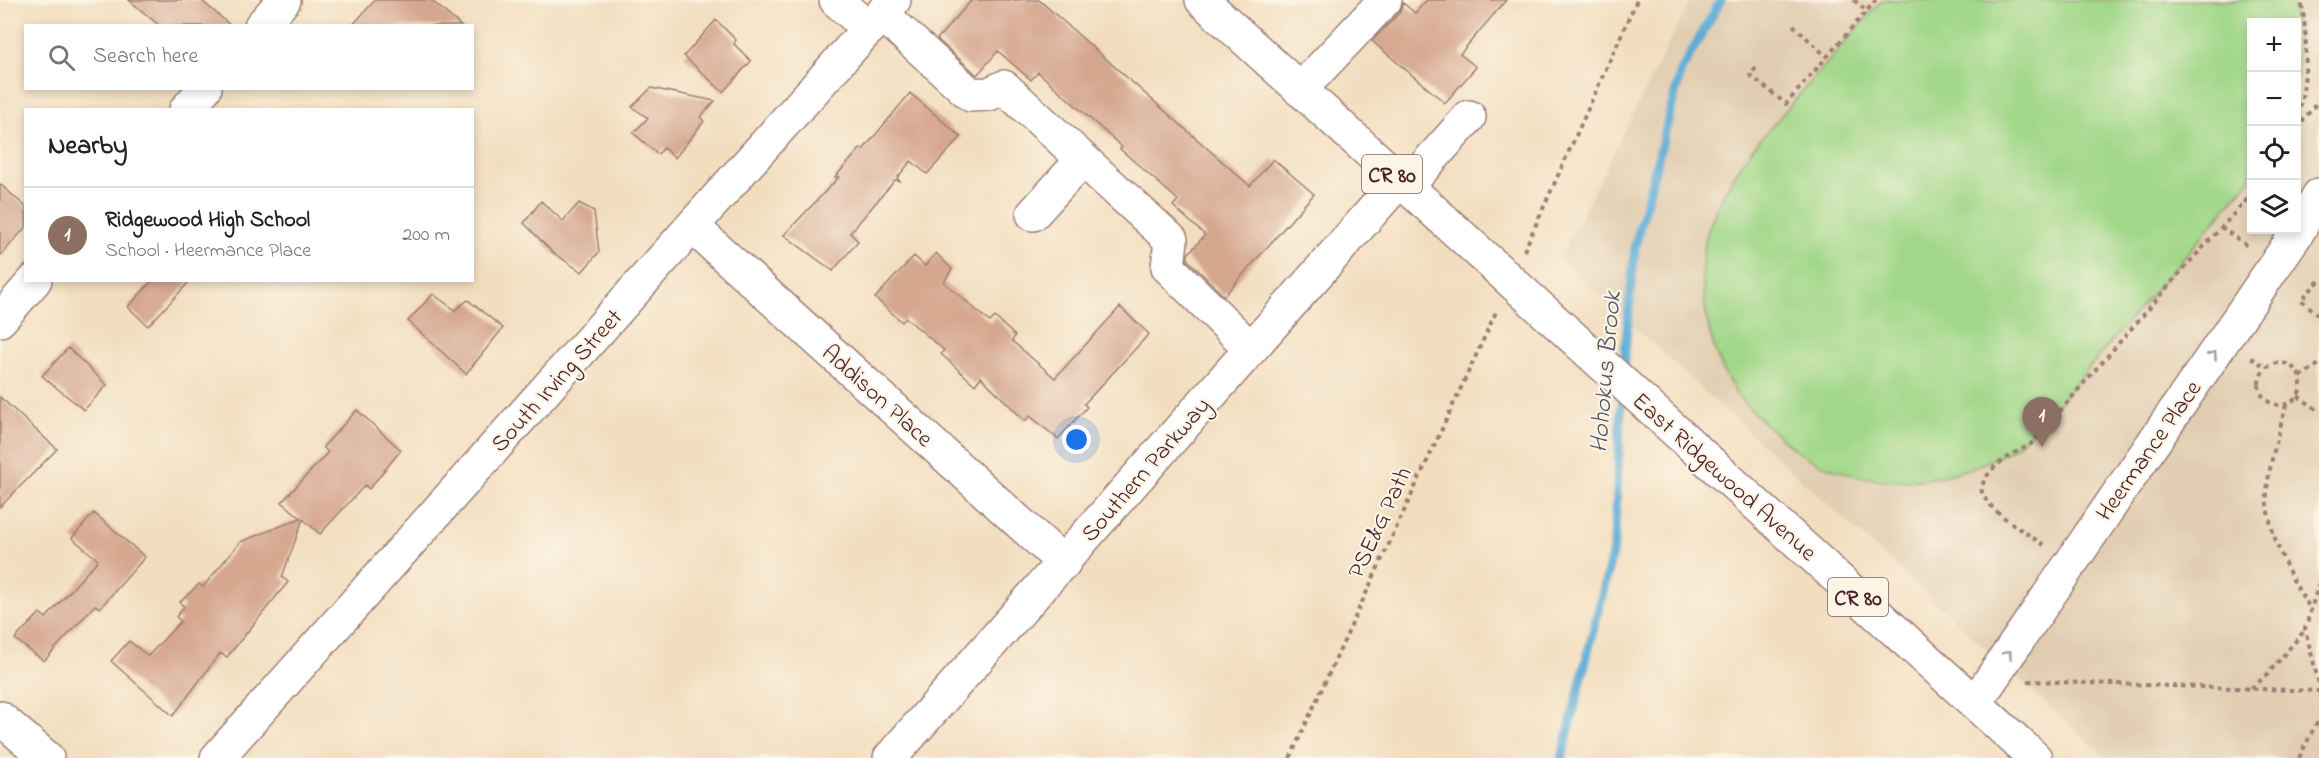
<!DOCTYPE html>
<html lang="en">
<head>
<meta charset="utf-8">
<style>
  :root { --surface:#fff; --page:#f2f2f2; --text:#222; --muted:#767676; --line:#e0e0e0; --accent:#ea580c }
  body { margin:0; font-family:"Indie Flower",sans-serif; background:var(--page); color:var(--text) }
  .controls { position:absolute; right:18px; top:18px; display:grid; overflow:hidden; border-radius:0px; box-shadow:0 3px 9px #0003 }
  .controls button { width:54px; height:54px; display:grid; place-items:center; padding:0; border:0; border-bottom:2px solid var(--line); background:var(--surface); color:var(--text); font:30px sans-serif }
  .you { position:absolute; left:1077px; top:440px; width:21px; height:21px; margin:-15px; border:4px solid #fff; border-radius:50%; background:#1a73e8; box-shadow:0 0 0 9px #1a73e833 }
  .badge { display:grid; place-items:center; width:39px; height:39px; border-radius:50%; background:var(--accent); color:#fff; font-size:20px; font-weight:700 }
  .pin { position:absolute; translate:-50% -50px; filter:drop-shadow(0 2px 3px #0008) }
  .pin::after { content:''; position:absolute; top:32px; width:21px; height:18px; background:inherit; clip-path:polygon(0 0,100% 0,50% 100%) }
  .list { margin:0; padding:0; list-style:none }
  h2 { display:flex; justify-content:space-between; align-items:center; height:78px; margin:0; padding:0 24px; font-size:26px }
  h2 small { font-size:20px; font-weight:400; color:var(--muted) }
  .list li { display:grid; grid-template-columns:39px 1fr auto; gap:18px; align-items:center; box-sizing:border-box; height:96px; padding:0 24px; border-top:2px solid var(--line) }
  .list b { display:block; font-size:22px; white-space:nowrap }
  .list p { margin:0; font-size:20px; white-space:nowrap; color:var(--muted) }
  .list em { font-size:20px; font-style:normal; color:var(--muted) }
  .icon { flex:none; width:33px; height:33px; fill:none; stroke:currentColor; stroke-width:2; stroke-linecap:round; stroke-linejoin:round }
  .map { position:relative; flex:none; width:2319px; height:758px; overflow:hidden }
  .search { position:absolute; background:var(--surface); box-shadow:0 3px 9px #0003; left:24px; top:24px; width:450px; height:66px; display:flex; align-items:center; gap:15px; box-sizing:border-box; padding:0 21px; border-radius:0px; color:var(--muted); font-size:22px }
  .panel { position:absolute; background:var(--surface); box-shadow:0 3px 9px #0003; left:24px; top:108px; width:450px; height:174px; border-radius:0px }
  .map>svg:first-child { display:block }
  .built { fill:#e1cdb1; fill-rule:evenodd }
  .green { fill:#a0d788; stroke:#757b5a; stroke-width:1.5 }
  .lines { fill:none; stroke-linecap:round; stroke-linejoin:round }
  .stream { stroke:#5bacd6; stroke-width:9 }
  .building { fill:#d6a78f }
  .minor-casing { stroke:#9e7e75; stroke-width:36 }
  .major-casing { stroke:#9e7e75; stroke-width:36 }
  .path { stroke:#9e7e75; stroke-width:4; stroke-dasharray:4.5 4.5; stroke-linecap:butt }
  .minor { stroke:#fff; stroke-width:33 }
  .major { stroke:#fff; stroke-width:33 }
  .oneway { stroke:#ae9aa0 }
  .labels { text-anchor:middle; stroke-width:4.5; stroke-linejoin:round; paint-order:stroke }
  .shield { fill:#fcf5e5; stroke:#7f5f63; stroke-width:1.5 }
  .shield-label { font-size:22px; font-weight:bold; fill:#4a1f2b }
  .street-label { font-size:24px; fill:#4a1f2b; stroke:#fcf5e5 }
  .water-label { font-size:26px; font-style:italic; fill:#51576f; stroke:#fcf5e5 }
</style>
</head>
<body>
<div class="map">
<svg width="2319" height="758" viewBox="0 0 2319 758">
  <rect width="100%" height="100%" fill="#fcf5e5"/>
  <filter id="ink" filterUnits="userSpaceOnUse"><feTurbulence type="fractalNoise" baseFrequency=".0167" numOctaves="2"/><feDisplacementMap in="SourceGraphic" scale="12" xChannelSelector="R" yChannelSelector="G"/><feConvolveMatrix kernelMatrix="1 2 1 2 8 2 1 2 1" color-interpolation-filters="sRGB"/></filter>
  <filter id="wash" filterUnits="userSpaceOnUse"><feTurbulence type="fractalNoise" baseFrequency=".008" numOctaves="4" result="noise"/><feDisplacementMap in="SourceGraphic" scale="24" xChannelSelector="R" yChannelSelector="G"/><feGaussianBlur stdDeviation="1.35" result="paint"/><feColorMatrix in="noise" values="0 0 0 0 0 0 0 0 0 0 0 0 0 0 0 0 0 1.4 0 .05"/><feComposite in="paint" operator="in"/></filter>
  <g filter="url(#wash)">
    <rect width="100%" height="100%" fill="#f2debf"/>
    <!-- built -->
    <path class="built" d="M 1691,0 L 2319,0 L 2319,758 L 2106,758 L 1559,259 ZM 2252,22 L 2296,22 L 2296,230 L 2252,230 Z"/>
    <!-- green -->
    <path class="green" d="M 1882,0 L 2292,0 C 2298,26 2298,52 2297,79 L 2296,22 L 2252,22 L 2251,179 L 2038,427 C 2029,434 2020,443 2010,450 C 1978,469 1938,480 1901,481 C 1870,482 1823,469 1797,451 C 1781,440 1767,426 1753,412 C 1747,406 1739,399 1735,392 C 1716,361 1706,329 1704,293 C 1702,277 1701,259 1705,243 C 1712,209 1732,178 1751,150 Z"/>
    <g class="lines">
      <!-- stream -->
      <path class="stream" d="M 1623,374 L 1635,246 L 1681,71 L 1721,0
        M 1562,758 L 1614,546 L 1622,393"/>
    </g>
    <g id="blocks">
      <!-- building -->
      <path class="building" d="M 129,0 L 201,0 L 231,26 L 160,26 Z
        M 375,0 L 431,0 L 461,26 L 352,26 Z
        M 972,0 L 1039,0 L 1250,186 L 1273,159 L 1314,194 L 1224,296 L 1188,260 L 1188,254 L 1205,235 L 1173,206 L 1178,200 L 1120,149 L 1122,147 L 1038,72 L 1031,80 L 998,51 L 977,75 L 937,39 Z
        M 1427,0 L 1506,0 L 1460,54 L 1476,67 L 1445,103 L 1372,41 L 1399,13 L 1403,3 L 1415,13 Z
        M 716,20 L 736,40 L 734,44 L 751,61 L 723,92 L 684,56 Z
        M 651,88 L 715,101 L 700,117 L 704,121 L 675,158 L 664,148 L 658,154 L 633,133 L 648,118 L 632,107 Z
        M 910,93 L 961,137 L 927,174 L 911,161 L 897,178 L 900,181 L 895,180 L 850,233 L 858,241 L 833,271 L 784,235 L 839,177 L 835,177 L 861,148 L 863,150 Z
        M 0,184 L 26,207 L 26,227 L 0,256 Z
        M 541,201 L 563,221 L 579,203 L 594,211 L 599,252 L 582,272 L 552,252 L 524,223 Z
        M 936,253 L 952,269 L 944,282 L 990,322 L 995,317 L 1015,336 L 1012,341 L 1055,378 L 1120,307 L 1149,334 L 1084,404 L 1087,407 L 1058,439 L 1030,416 L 1025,421 L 981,377 L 975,385 L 941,354 L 944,350 L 906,318 L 902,322 L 875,298 L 914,256 L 925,266 Z
        M 153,280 L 191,280 L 148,326 L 128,307 Z
        M 433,294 L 455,310 L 468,300 L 503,328 L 466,374 L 408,321 Z
        M 68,348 L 107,385 L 84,410 L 42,376 Z
        M 0,397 L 57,449 L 0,507 Z
        M 357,410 L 401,450 L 369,489 L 365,485 L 320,534 L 303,519 L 282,577 L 288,582 L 227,657 L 220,653 L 173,716 L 111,661 L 129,641 L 148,656 L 181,621 L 176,617 L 184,607 L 180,602 L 199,584 L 203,587 L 240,542 L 301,518 L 282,502 L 328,452 L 323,447 Z
        M 94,513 L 145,557 L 100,608 L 95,605 L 44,661 L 15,639 L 40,613 L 46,618 L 98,560 L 72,538 Z"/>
    </g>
  </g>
  <g filter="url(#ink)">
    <use href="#blocks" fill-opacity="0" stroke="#9e7e75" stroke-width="1.5"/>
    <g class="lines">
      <!-- minor casing -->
      <g class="minor-casing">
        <path id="minor" d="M 836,0 L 869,29
          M 882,14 L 971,95 L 989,94 L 1004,87 L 1171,240 L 1168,267 L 1250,348
          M 261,26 L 284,0
          M 1300,90 L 1385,0
          M 186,110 L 205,88
          M 1406,187 L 1469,117
          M 1033,214 L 1083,159
          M 693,227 L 1064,563
          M 0,320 L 35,280
          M 1975,703 L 2297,233 L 2319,195
          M 0,718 L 47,758
          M 217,758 L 894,0
          M 890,758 L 1399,181"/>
      </g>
      <!-- major casing -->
      <g class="major-casing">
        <path id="major" d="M 1202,0 L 2035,758"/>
      </g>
      <!-- path -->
      <path class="path" d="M 1854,0 L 1866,11
        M 1793,25 L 1827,57
        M 1756,68 L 1750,75 L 1786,104 L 1876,0
        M 2296,125 C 2307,83 2309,43 2301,0
        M 2296,129 L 2319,100
        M 2221,227 L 2250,248
        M 1524,251 L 1637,0
        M 2319,281 L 2301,300 L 2319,315
        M 2251,358 L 2266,367
        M2259 384a21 21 0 1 1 42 0a21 21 0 1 1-42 0Z
        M 2300,377 L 2319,364
        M 2298,396 L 2319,411
        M 2286,405 C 2279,434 2265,474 2267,504 C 2270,536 2292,583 2311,609
        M 2044,545 C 2031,536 1976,504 1982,486 C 1989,465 2013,454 2031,444 L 2185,267 L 2252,194
        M 2319,583 L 2305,629 L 2319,684
        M 2028,681 L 2319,691
        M 2251,688 L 2266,676 L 2305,630
        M 1290,758 L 1496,312
        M 2299,758 L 2319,718"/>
      <!-- minor -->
      <use href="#minor" class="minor"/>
      <!-- major -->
      <use href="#major" class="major"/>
    </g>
    <!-- one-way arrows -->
    <defs><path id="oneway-chevron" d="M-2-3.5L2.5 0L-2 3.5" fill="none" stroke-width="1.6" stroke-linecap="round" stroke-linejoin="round" transform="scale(1.5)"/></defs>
    <g class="oneway">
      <use href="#oneway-chevron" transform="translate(2213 355) rotate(-55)"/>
      <use href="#oneway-chevron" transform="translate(2008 654) rotate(-55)"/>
    </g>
  </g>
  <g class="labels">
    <!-- shield labels -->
    <g class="shield">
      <rect x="1362" y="155" width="60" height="38" rx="4.5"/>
      <rect x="1828" y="578" width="60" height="38" rx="4.5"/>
    </g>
    <g class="shield-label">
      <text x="1392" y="182">CR 80</text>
      <text x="1858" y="605">CR 80</text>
    </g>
    <!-- street labels -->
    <g class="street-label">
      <text transform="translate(556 380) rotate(-48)" y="8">South Irving Street</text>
      <text transform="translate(878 395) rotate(42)" y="8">Addison Place</text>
      <text transform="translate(2148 450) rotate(-55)" y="8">Heermance Place</text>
      <text transform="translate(1145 469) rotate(-49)" y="8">Southern Parkway</text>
      <text transform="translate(1725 476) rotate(42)" y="8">East Ridgewood Avenue</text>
      <text transform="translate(1379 522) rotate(-65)" y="8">PSE&amp;G Path</text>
    </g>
    <!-- water labels -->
    <g class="water-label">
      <text transform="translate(1604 372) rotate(-85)" y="9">Hohokus Brook</text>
    </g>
  </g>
</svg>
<div class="controls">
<button>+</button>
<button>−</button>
<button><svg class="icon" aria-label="locate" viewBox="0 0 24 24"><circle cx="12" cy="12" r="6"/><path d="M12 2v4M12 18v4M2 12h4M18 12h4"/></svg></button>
<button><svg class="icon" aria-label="layers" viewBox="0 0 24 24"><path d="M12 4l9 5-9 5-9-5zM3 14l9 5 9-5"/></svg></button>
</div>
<div class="you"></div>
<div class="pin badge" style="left:2042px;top:447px;background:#8d6e63">1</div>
<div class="search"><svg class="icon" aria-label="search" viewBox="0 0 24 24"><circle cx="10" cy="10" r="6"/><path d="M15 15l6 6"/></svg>Search here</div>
<section class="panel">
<h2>Nearby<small></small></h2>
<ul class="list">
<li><span class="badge" style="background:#8d6e63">1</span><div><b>Ridgewood High School</b><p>School · Heermance Place</p></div><em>200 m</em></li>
</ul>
</section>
</div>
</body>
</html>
